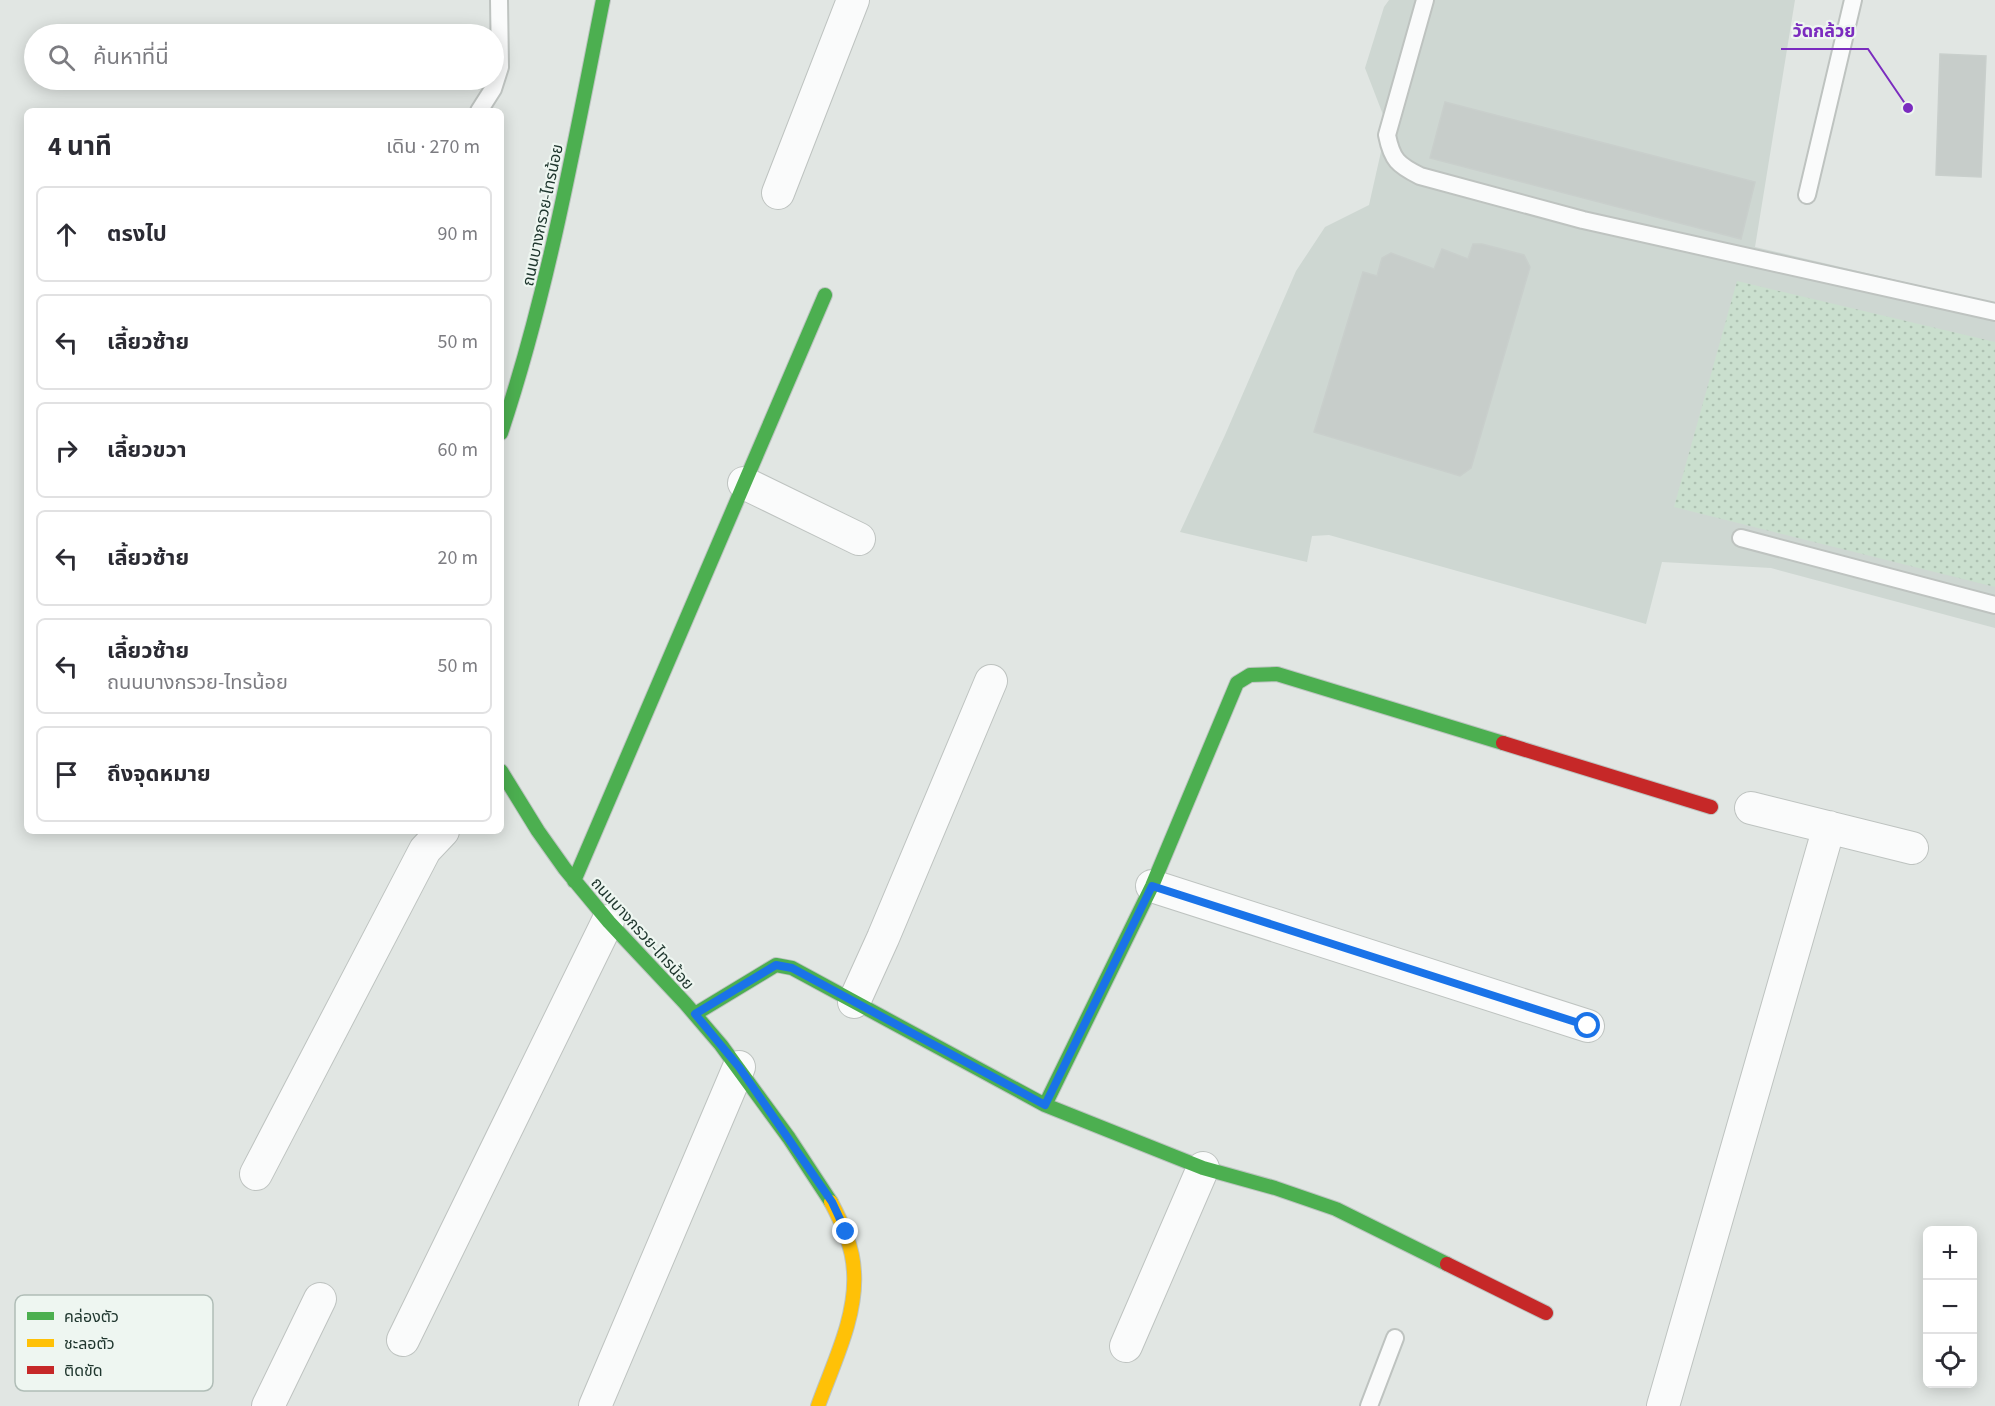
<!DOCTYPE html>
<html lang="th">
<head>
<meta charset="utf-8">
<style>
  :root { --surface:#fff; --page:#f7f7f7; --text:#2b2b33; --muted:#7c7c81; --line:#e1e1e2 }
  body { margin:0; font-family:"Source Sans 3","Noto Sans Thai",sans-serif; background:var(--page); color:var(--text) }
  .controls { position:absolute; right:18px; bottom:18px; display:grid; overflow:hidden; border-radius:9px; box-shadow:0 3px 15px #0003 }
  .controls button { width:54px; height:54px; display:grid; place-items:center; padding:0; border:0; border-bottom:2px solid var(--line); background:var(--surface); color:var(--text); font:30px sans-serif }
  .stop { position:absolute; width:18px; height:18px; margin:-14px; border:4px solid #1a73e8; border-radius:50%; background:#fff }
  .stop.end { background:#1a73e8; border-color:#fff; box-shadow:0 2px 6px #0008 }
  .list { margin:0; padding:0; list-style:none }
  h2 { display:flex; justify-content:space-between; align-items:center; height:78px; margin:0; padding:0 24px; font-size:26px }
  h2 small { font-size:20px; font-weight:400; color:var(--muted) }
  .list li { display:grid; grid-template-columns:39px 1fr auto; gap:18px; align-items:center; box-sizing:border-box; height:96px; margin:0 12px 12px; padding:0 12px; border:2px solid var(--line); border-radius:9px }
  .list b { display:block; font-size:22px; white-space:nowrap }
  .list p { margin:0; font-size:20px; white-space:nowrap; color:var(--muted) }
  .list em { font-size:20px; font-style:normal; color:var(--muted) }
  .icon { flex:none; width:33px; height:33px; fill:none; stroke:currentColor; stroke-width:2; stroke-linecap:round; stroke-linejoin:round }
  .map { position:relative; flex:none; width:1995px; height:1406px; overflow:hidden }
  .search { position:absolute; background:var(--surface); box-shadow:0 3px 15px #0003; left:24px; top:24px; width:480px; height:66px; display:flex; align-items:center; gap:15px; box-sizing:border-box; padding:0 21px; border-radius:33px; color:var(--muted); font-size:22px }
  .panel { position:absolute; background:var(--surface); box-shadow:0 3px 15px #0003; left:24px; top:108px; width:480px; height:726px; border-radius:9px }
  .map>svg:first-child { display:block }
  .built { fill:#ced7d2 }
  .grass { fill:url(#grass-dots) }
  .building { fill:#c7cdca; stroke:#c9cfcc; stroke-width:1.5 }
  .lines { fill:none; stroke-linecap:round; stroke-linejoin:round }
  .lane-casing { stroke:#bec3c0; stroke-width:20 }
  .street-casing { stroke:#bec3c0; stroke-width:34 }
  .fast-casing { stroke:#bcc4c0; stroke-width:16 }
  .slow-casing { stroke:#bcc4c0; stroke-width:16 }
  .jam-casing { stroke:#bcc4c0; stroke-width:16 }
  .lane { stroke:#fafbfb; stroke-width:16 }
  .street { stroke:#fafbfb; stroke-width:32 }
  .fast { stroke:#4caf50; stroke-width:14 }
  .slow { stroke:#ffc107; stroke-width:14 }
  .jam { stroke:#c62828; stroke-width:14 }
  .route { stroke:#1a73e8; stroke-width:8 }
  .labels { text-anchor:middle; stroke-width:4.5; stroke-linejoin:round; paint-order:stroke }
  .street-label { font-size:16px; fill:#20372f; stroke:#eef6f1 }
  .key { fill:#eef6f1; stroke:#b0bdb7; stroke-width:1.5 }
  .key-label { font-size:16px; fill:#20372f }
  .leader { fill:none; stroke:#7b2cbf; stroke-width:2 }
  .callout-dot { fill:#7b2cbf; stroke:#eef6f1; stroke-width:2 }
  .callout-label { font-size:18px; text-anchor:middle; font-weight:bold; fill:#7b2cbf; stroke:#eef6f1; stroke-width:4.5; stroke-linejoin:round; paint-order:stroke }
</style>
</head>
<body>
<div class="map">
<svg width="1995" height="1406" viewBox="0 0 1995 1406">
  <defs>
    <pattern id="grass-dots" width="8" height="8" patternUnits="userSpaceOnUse" patternTransform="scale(1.5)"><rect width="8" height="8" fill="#cadfce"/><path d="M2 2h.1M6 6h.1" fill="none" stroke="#adc0b1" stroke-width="1.8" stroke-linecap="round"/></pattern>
  </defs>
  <rect width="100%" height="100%" fill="#e1e6e3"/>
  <!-- built -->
  <path class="built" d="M 1389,0 L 1795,0 L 1755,247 L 1995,303 L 1995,628 L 1771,568 L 1662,562 L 1646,624 L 1329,535 L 1312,536 L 1307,562 L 1180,532 L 1225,435 L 1296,271 L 1325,227 L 1369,205 L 1387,125 L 1365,68 L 1384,7 Z"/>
  <!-- grass -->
  <path class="grass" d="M 1737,281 L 1995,342 L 1995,587 L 1674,507 Z"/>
  <!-- building -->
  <path class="building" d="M 1940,54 L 1986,56 L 1981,177 L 1936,175 Z
    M 1445,102 L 1755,182 L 1741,239 L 1430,158 Z
    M 1473,244 L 1482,244 L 1524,255 L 1530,267 L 1471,468 L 1460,476 L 1314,432 L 1363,272 L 1377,276 L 1382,258 L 1391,253 L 1434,269 L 1442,249 L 1468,259 Z"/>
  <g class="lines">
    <!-- lane casing -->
    <g class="lane-casing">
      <path id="lane" d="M 1425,0 L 1387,135 C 1392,160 1398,165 1420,176 L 1583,220 L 1995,312
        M 479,111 L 493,89 L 500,67 L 499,0
        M 1807,195 L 1853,0
        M 1741,538 L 1995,605
        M 1369,1406 L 1395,1338"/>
    </g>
    <!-- street casing -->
    <g class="street-casing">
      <path id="street" d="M 778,193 L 853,0
        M 744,483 L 859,539
        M 1751,808 L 1912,848
        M 1152,886 L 1588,1026
        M 854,1002 L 883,938 L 991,681
        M 256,1174 L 425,850 L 443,831
        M 403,1340 L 608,921
        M 1126,1346 L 1203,1168
        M 268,1406 L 320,1299
        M 595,1406 L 739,1067
        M 1663,1406 L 1829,827"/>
    </g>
    <!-- fast casing -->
    <g class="fast-casing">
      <path id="fast" d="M 501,433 C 548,292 574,146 603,0
        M 501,771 L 538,831 L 565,869 L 609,922 L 685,1003 L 721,1045 L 789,1138 L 831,1202
        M 574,881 L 825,295
        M 695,1014 L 776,965 L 792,968 L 1045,1105 L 1203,1168 L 1275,1188 L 1336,1209 L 1447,1264
        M 1045,1105 L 1152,886 L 1237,683 L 1250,675 L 1277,674 L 1503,743"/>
    </g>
    <!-- slow casing -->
    <g class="slow-casing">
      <path id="slow" d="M 818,1406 C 833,1364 857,1317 854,1272 C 853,1247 842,1223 831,1202"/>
    </g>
    <!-- jam casing -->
    <g class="jam-casing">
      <path id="jam" d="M 1503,743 L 1711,807
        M 1447,1264 L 1546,1313"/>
    </g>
    <!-- lane -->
    <use href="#lane" class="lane"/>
    <!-- street -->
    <use href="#street" class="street"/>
    <!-- fast -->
    <use href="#fast" class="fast"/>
    <!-- slow -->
    <use href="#slow" class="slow"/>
    <!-- jam -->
    <use href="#jam" class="jam"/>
  </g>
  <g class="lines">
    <!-- route -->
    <path class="route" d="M 846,1232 L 832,1202 L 739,1067 L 695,1014 L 776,965 L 792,968 L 1045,1105 L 1152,886 L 1588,1026"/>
  </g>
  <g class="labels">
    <!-- street labels -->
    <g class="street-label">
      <text transform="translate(542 215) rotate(-78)" y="6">ถนนบางกรวย-ไทรน้อย</text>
      <text transform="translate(643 933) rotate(48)" y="6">ถนนบางกรวย-ไทรน้อย</text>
    </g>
  </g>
  <!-- legend -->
  <rect x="15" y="1295" width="198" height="96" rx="9" class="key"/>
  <rect x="27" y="1312" width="27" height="8" fill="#4caf50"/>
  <rect x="27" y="1339" width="27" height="8" fill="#ffc107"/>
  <rect x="27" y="1366" width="27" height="8" fill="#c62828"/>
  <g class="key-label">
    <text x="64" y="1322">คล่องตัว</text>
    <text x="64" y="1349">ชะลอตัว</text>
    <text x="64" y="1376">ติดขัด</text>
  </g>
  <!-- callouts -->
  <path class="leader" d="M1908 108L1868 49H1781"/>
  <circle class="callout-dot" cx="1908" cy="108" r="6"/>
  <g class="callout-label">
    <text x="1824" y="37">วัดกล้วย</text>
  </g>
</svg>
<div class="controls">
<button>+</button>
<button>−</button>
<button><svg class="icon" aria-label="locate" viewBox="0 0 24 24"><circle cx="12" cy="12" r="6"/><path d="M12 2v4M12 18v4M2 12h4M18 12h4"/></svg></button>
</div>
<div class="stop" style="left:1588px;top:1026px"></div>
<div class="stop end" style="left:846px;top:1232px"></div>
<div class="search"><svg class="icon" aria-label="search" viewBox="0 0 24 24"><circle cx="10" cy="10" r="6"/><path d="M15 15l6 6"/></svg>ค้นหาที่นี่</div>
<section class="panel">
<h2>4 นาที<small>เดิน · 270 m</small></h2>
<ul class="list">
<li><svg class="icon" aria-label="ahead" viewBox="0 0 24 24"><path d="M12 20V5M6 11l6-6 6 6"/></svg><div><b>ตรงไป</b></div><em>90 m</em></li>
<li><svg class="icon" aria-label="left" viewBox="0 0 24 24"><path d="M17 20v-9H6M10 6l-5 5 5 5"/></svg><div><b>เลี้ยวซ้าย</b></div><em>50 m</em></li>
<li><svg class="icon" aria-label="right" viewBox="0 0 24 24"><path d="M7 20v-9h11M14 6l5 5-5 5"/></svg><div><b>เลี้ยวขวา</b></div><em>60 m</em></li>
<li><svg class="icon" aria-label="left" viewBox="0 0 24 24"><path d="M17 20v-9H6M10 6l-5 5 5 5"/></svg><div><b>เลี้ยวซ้าย</b></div><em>20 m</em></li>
<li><svg class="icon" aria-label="left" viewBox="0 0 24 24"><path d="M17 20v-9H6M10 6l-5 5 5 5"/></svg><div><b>เลี้ยวซ้าย</b><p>ถนนบางกรวย-ไทรน้อย</p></div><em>50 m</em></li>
<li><svg class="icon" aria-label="arrive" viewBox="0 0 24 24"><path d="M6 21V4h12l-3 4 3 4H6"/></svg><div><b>ถึงจุดหมาย</b></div></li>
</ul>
</section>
</div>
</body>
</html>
